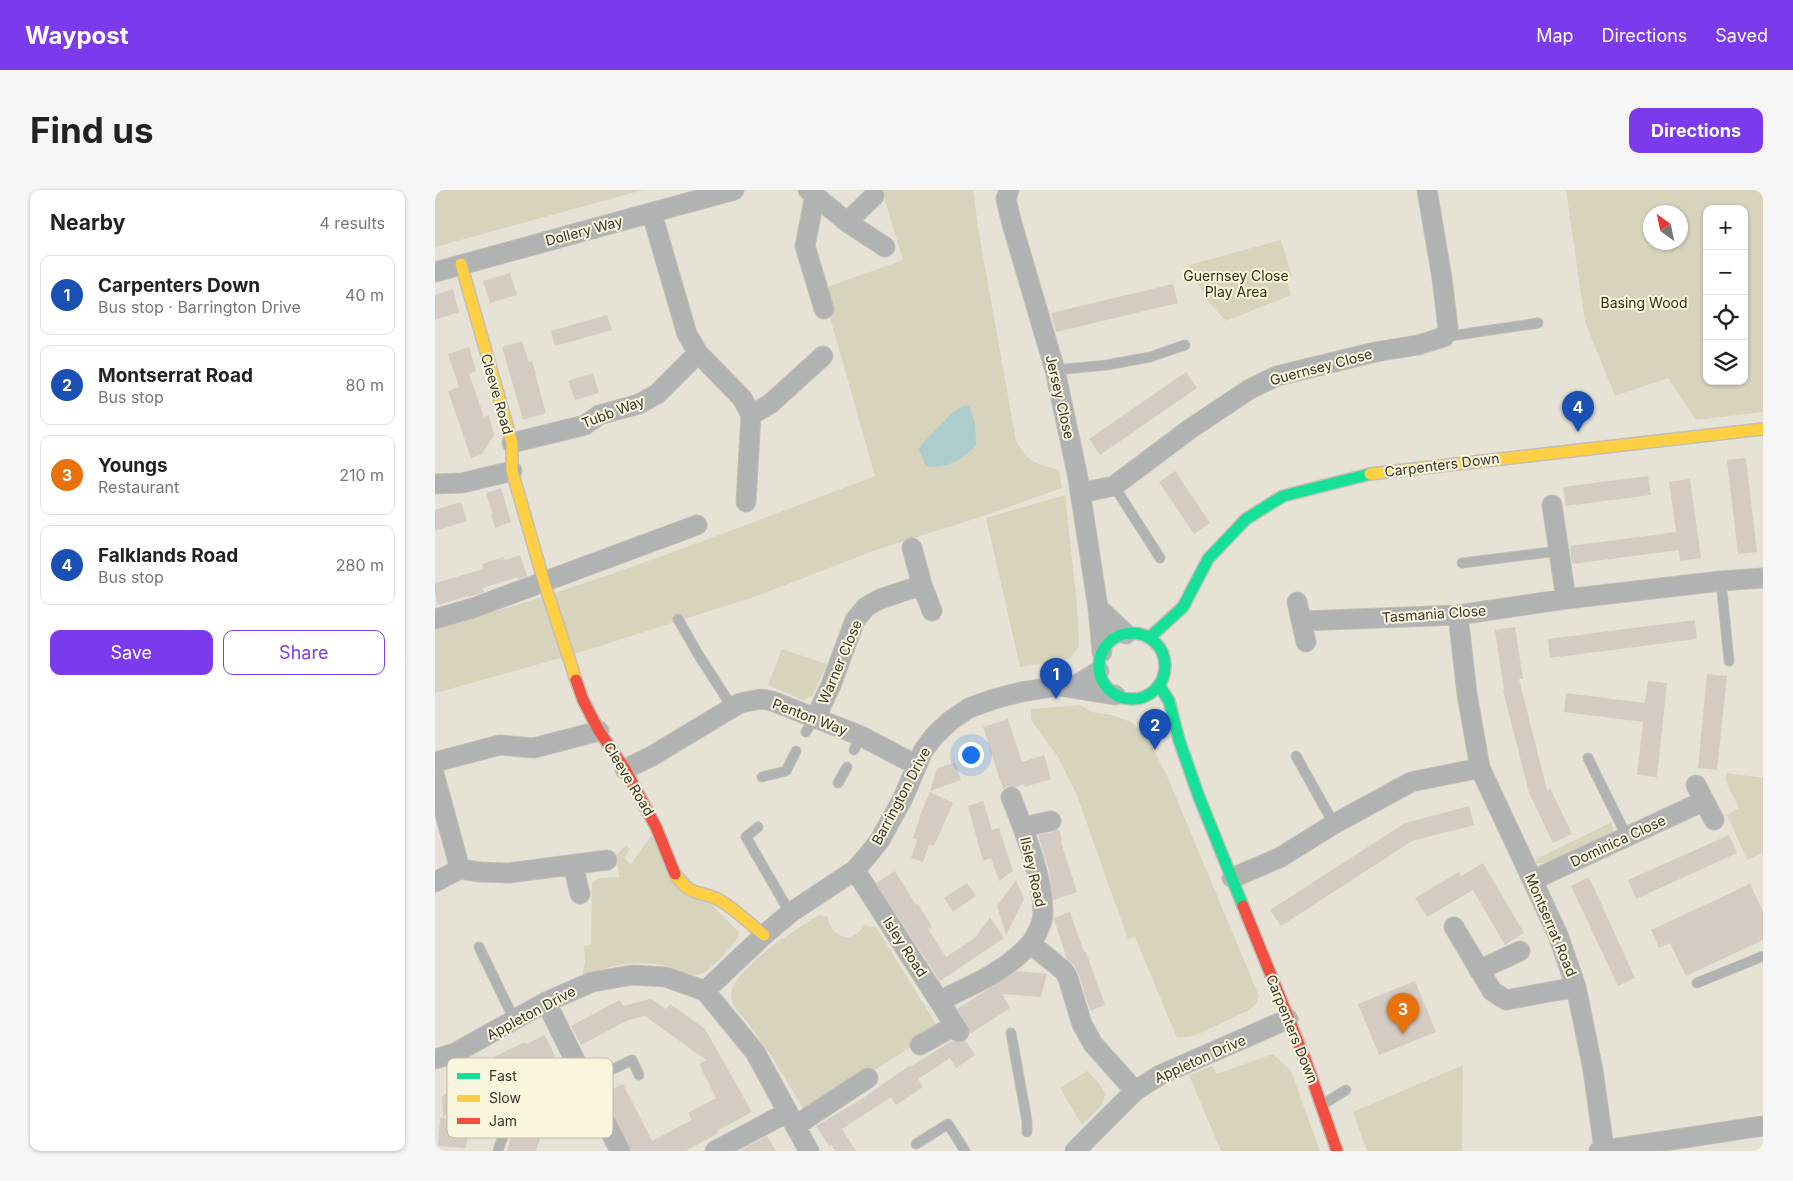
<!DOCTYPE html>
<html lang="en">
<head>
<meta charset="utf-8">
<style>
  :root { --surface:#fff; --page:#f6f6f6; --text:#222; --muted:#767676; --line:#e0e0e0; --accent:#7c3aed }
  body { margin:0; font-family:Inter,sans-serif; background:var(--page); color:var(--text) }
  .controls { position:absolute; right:15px; top:15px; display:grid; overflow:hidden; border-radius:10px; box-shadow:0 1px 4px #0004 }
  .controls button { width:45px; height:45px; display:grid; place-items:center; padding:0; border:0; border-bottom:1px solid var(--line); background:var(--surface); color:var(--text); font:25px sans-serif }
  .compass { position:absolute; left:1208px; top:15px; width:45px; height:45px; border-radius:50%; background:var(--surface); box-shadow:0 1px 4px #0004; rotate:327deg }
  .you { position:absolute; left:535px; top:564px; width:18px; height:18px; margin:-12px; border:4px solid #fff; border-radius:50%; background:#1a73e8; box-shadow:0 0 0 8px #1a73e833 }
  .badge { display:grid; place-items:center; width:32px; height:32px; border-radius:50%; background:var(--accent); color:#fff; font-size:16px; font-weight:700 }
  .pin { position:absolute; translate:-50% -41px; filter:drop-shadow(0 1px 2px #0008) }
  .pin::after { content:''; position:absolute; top:26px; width:18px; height:15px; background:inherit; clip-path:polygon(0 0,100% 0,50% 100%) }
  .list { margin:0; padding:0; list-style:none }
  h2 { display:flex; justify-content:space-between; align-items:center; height:65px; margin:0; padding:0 20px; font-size:21px }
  h2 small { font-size:16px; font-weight:400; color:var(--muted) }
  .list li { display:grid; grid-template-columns:32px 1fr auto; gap:15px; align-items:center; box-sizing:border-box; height:80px; margin:0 10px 10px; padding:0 10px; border:1px solid var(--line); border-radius:10px }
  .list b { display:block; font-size:19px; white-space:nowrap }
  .list p { margin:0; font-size:16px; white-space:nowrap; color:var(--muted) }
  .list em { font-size:16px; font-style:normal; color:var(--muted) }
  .actions { display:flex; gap:10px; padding:15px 20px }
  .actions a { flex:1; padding:11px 0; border:1px solid var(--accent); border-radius:10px; text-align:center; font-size:18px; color:var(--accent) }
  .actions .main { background:var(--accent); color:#fff }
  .icon { flex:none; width:28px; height:28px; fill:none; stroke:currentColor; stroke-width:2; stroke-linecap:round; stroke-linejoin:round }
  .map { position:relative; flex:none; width:1328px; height:961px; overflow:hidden; border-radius:10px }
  header { display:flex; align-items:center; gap:30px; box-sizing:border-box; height:70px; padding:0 25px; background:var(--accent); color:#fff }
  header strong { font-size:24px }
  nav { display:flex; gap:28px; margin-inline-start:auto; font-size:18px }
  .intro { display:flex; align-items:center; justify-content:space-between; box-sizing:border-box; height:120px; padding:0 30px }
  h1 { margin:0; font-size:35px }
  .button { padding:12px 22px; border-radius:10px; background:var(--accent); color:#fff; font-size:18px; font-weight:700 }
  main { display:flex; gap:30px; padding:0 30px }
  aside { flex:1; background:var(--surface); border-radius:10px; box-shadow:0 1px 4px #0004 }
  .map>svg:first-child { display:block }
  .green { fill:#d8d3bd; fill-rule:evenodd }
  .water { fill:#accdcc }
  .building { fill:#d4cbc2 }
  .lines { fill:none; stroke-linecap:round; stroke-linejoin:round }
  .lane-casing { stroke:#c1bfb6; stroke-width:11 }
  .street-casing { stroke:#c1bfb6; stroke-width:21 }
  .fast-casing { stroke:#c1bfb6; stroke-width:14 }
  .slow-casing { stroke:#c1bfb6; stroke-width:14 }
  .jam-casing { stroke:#c1bfb6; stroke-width:14 }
  .lane { stroke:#b0b3b1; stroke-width:9 }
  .street { stroke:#b0b3b1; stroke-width:19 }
  .fast { stroke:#16e098; stroke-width:11 }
  .slow { stroke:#ffcf43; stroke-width:11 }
  .jam { stroke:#f24e42; stroke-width:11 }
  .labels { text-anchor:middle; stroke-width:4; stroke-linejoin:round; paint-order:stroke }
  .street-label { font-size:14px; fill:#37352c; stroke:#faf5dd }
  .park-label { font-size:14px; fill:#342d0d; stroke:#faf5dd }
  .key { fill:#faf5dd; stroke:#c0bba8; stroke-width:1 }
  .key-label { font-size:14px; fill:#37352c }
</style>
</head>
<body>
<header>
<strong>Waypost</strong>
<nav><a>Map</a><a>Directions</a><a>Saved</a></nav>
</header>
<div class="intro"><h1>Find us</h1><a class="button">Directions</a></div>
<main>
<aside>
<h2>Nearby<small>4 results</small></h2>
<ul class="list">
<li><span class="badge" style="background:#1a4fb4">1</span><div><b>Carpenters Down</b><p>Bus stop · Barrington Drive</p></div><em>40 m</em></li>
<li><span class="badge" style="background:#1a4fb4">2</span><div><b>Montserrat Road</b><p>Bus stop</p></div><em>80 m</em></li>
<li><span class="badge" style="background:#e8710a">3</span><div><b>Youngs</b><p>Restaurant</p></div><em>210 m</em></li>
<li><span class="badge" style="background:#1a4fb4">4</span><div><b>Falklands Road</b><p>Bus stop</p></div><em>280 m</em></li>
</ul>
<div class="actions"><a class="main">Save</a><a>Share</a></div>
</aside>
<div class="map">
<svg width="1328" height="961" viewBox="0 0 1328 961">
  <rect width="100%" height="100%" fill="#e6e3d6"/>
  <!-- green -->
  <path class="green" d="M 0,0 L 208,0 L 0,57 Z
    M 447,0 L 538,0 L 544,43 L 581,251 C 595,274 600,273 624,280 L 627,298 L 545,327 L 441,360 L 319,407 L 133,466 L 0,503 L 0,439 C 41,427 82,415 123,402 C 230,367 335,326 440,286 L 387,99 L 468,70 Z
    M 1131,0 L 1328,0 L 1328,222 L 1261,230 L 1233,188 L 1180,206 L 1150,132 ZM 1272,19 L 1309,19 L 1309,191 L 1272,191 ZM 1216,22 L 1246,22 L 1246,52 L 1216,52 Z
    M 846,50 L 857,86 L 851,88 L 856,105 L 791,131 L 773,111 L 753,75 Z
    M 630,305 L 642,414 L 644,456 L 635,469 L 585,477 L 551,328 Z
    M 347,459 L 392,474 L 377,506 L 368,510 L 333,495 Z
    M 645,515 L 657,522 L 677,525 L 696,532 L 711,545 L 733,588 L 824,806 L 821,814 L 814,820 L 759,846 L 742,848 L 700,747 L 693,749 L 641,603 L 623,567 L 596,530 L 596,519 Z
    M 1292,583 L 1328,588 L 1328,663 L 1312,670 L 1292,625 L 1304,618 L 1290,590 Z
    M 1177,632 L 1178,641 L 1174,646 C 1157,653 1117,676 1101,673 L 1101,669 Z
    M 216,646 L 282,720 L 304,742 L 303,747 C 297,756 275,782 265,784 C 254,787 243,779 232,776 C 202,770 174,774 146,788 L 150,773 L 149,756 L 156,755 L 157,693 L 164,688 L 184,687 L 182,665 L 191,655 L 195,659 L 189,668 L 196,674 Z
    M 384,725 L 393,727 C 395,748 419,755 429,735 L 441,737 L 504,839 L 371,924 C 352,891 334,860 311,831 C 305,823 296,815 296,805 C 296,780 363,738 384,725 Z
    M 838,864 L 856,881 L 885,961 L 786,961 L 754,885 L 777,876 L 782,884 Z
    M 1028,875 L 1027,961 L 932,961 L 918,922 Z
    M 652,881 L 664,893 L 670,904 L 667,915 L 647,935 L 625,898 Z"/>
  <!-- water -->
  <path class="water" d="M 529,215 L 535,217 L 540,233 L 541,255 C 528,269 511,280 491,276 L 484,260 L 486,255 L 516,224 Z"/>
  <!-- building -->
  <path class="building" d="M 75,83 L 82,105 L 55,113 L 48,91 Z
    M 738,94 L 743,113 L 621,142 L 616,123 Z
    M 18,99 L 24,122 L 0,130 L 0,105 Z
    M 172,125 L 177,140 L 120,156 L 116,141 Z
    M 87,151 L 94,172 L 97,171 L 101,183 L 100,184 L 111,223 L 88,230 L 67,157 Z
    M 34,157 L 41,181 L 34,184 L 49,227 L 54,225 L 59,245 L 47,264 L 36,268 L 13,201 L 24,197 L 13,164 Z
    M 751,182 L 762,198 L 665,265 L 654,249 Z
    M 158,183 L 164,203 L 140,210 L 133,191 Z
    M 1311,268 L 1322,362 L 1303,364 L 1292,270 Z
    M 740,281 L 775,333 L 759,344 L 724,292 Z
    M 1213,286 L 1216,305 L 1131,316 L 1128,297 Z
    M 1255,289 L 1266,368 L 1245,371 L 1244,360 L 1137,374 L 1135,356 L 1241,342 L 1234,292 Z
    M 66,298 L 76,332 L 60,338 L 56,325 L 58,325 L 51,303 Z
    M 26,312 L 32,331 L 0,341 L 0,320 Z
    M 85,365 L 92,386 L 82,389 L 82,387 L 47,398 L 49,402 L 34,407 L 32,406 L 3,415 L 0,404 L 0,393 L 49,379 L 47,374 L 69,367 L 70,370 Z
    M 1260,430 L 1262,449 L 1115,468 L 1113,449 Z
    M 1080,437 L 1088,489 L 1084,489 L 1112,600 L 1115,598 L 1137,644 L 1118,653 L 1094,603 L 1068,500 L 1069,500 L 1060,440 Z
    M 1272,484 L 1292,486 L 1282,580 L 1263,578 Z
    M 1213,491 L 1232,493 L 1222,587 L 1202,585 L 1208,532 L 1129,522 L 1131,503 L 1210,513 Z
    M 573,529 L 587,572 L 609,565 L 616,589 L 590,597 L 589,594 L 580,597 L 572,596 L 568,599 L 548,537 Z
    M 520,573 L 526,590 L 495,601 L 502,578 Z
    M 495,602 L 518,613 L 499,656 L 494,655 L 488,672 L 476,668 L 482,650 L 478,648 L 485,627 L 484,627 Z
    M 548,611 L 557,640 L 564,638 L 578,681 L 564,691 L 556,668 L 548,671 L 533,616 Z
    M 1034,616 L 1039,635 L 977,651 L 846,736 L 835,720 L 970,633 Z
    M 624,639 L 627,651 L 626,652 L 642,702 L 618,710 L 613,677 L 603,645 L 618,642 Z
    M 1294,645 L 1302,663 L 1201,709 L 1193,690 Z
    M 1048,673 L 1089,743 L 1070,755 L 1038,700 L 992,727 L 980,708 L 1024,682 L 1026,686 Z
    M 460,681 L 481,715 L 483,714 L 497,737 L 493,739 L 511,767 L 541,747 L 555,727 L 569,748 L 505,791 L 441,693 Z
    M 1154,687 L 1200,788 L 1183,796 L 1136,696 Z
    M 581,690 L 589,709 L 571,745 L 562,716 Z
    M 532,693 L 541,706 L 518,722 L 509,708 Z
    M 1315,694 L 1328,721 L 1328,750 L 1251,786 L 1235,753 L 1224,758 L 1216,740 Z
    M 635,722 L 649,762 L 651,762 L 670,815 L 655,821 L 644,785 L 639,775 L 632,769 L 619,729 L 619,728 Z
    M 582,781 L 612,784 L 606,807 L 567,804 L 575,818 L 535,844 L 533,836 L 522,819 Z
    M 980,791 L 1001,842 L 944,865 L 923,814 Z
    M 216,809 L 231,819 L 235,814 L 270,839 L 317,922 L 282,941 L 283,943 L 251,961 L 196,961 L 169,903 L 188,894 L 217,951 L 257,930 L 253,923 L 281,908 L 264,874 L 271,870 L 210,826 L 193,830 L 146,855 L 136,836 L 185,810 L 188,816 Z
    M 110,845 L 120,866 L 100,875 L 102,880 L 78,891 L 76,885 L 35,906 L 8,927 L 7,907 L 33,888 L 30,882 L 75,859 L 90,852 L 91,854 Z
    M 517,851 L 524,853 L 531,851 L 540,865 L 521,878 L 515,868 L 483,889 L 488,897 L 461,915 L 456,907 L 407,939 L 421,961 L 400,961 L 397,955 L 394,956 L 381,936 L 425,910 L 474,876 L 475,877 Z
    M 5,928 L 34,931 L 31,958 L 3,956 Z
    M 78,941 L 105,949 L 101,961 L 72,961 Z
    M 332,946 L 341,961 L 304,961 L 312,957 Z"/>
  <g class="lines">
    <!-- lane casing -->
    <g class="lane-casing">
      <path id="lane" d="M 1009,147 L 1103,133
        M 620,180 L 672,175 L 715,167 L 750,155
        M 679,296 L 725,368
        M 1027,373 L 1124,361
        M 1286,391 L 1294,471
        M 243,429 L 263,464 L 297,517
        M 371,542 L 379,528
        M 419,560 L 426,546
        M 861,566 L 899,634
        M 1153,568 L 1192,647
        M 327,587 L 351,581 L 361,561
        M 403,593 L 412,577
        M 323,637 L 311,647 L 355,723
        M 44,757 L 80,831
        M 1262,793 L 1328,766
        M 576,843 L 592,931 L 592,942
        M 151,892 L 197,870 L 204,885
        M 890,913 L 911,900
        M 481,954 L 513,934 L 530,961
        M 63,961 C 68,943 76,931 88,917"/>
    </g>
    <!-- street casing -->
    <g class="street-casing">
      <path id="street" d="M 373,0 L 412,32 L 450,57
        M 574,0 L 571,9 L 577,34 L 620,180 L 643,288 L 663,418 L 667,462
        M 380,5 L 370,56 L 389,119
        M 217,24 L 252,144 L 263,163
        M 412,32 L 439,6
        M 0,82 L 299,0
        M 316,225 L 335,214 L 388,166
        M 77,253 L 150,235 L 164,225 L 204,214 L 222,204 L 263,163 L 307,208 L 316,225 L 311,312
        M 0,294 L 27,293 L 77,281
        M 645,303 L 679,296 L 755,239 L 815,199 L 842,186 L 940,162 L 983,155 L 1009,147 L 1013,138 L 1007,88 L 992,0
        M 1117,315 L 1131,409
        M 477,358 L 487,395 L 497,421
        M 862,412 L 871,452
        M 663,418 L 691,444
        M 1023,425 L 1032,504 L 1045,578 L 1123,745 L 1141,797 L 1158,880 L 1169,959
        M 0,429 L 38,418 L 262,335
        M 867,431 L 1023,425 L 1131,409 L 1286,391 L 1328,388
        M 638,497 L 664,481
        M 380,529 L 396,495 L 420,430 L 431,417 L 445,409 L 487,395
        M 0,572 L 65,555 L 99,558 L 164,541
        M 190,579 L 217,566 L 305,513 L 326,509 L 337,511 L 426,546 L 481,575
        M 0,587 L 25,679
        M 1261,595 L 1279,630
        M 588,637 L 616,631
        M 138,675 L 145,704
        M 420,680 L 524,842
        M 797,688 L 844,668 L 899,634 L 976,592 L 1045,578
        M 1098,690 L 1269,611
        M 0,692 L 25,679 L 45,682 L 74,683 L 172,670
        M 1019,737 L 1057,801 L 1071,810 L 1141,797
        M 596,754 L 629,781 L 633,788 L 647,834 L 658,854 L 700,901
        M 1044,780 L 1085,761
        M 270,801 L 329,745 L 355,723 L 420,680 L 433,665 L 445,650 L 468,608 L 488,561 L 499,546 L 515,531 L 534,518 L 559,509 L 586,502 L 624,496 L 680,505
        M 504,811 C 535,796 570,782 594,755 C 600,749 608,732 608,724 C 608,686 590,643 576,607
        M 111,812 L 185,961
        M 485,855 L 519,836
        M 0,869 L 20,863 L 111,812 L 157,792 L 197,785 L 231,787 L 270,801 L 320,862 L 374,961
        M 360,936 L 433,888
        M 280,961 L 353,922
        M 640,961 L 700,901 L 725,885 L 853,829
        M 1164,961 L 1328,936"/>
    </g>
    <!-- fast casing -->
    <g class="fast-casing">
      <path id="fast" d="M664 476a33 33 0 1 1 66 0a33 33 0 1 1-66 0Z
        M 714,448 L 748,417 L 773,369 L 811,329 L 848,306 L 935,284
        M 724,495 L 734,511 L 744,550 L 764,607 L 808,716"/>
    </g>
    <!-- slow casing -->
    <g class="slow-casing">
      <path id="slow" d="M 26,74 L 77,253 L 77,281 L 109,392 L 141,490
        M 935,284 L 1328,239
        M 240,684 C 256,709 266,699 286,711 C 301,720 315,734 329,745"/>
    </g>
    <!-- jam casing -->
    <g class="jam-casing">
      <path id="jam" d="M 141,490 L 148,510 L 164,541 L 190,579 L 221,637 L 240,684
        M 808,716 L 872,874 L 902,961"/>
    </g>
    <!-- lane -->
    <use href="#lane" class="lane"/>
    <!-- street -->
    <use href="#street" class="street"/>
    <!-- fast -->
    <use href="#fast" class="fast"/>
    <!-- slow -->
    <use href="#slow" class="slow"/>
    <!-- jam -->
    <use href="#jam" class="jam"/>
  </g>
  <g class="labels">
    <!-- street labels -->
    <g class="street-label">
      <text transform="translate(149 41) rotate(-15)" y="5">Dollery Way</text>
      <text transform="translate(886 177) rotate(-15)" y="5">Guernsey Close</text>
      <text transform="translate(62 204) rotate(74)" y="5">Cleeve Road</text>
      <text transform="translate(625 207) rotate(77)" y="5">Jersey Close</text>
      <text transform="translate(178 222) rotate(-21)" y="5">Tubb Way</text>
      <text transform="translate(1007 275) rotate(-7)" y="5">Carpenters Down</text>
      <text transform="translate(999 424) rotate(-4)" y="5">Tasmania Close</text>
      <text transform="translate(405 472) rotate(-67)" y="5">Warner Close</text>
      <text transform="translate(375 527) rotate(21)" y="5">Penton Way</text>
      <text transform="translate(194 589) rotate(59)" y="5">Cleeve Road</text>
      <text transform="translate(466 606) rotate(-62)" y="5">Barrington Drive</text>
      <text transform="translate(1183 651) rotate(-25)" y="5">Dominica Close</text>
      <text transform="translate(598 682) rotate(77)" y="5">Ilsley Road</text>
      <text transform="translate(1116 735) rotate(67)" y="5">Montserrat Road</text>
      <text transform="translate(470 757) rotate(57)" y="5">Isley Road</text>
      <text transform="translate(96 823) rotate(-28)" y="5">Appleton Drive</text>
      <text transform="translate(857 839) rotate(68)" y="5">Carpenters Down</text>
      <text transform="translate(765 869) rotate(-24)" y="5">Appleton Drive</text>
    </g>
    <!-- park labels -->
    <g class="park-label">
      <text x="801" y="91">Guernsey Close<tspan x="801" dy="16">Play Area</tspan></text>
      <text x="1209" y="118">Basing Wood</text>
    </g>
  </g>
  <!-- legend -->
  <rect x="12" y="868" width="166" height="80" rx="8" class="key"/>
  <rect x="22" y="883" width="23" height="6" fill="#16e098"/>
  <rect x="22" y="905" width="23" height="7" fill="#ffcf43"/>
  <rect x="22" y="928" width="23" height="6" fill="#f24e42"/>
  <g class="key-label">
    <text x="54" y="891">Fast</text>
    <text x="54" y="913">Slow</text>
    <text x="54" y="936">Jam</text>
  </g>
</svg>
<div class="controls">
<button>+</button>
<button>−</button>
<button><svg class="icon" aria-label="locate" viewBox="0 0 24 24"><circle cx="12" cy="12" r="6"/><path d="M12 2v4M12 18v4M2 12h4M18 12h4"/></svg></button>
<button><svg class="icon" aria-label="layers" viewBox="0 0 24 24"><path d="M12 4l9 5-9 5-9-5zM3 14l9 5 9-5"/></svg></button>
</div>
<svg class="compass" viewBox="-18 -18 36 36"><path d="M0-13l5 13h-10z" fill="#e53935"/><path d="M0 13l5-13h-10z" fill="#767676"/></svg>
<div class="you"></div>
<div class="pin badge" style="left:621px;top:509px;background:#1a4fb4">1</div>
<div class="pin badge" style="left:720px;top:560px;background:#1a4fb4">2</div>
<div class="pin badge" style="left:968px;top:844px;background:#e8710a">3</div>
<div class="pin badge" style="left:1143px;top:242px;background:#1a4fb4">4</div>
</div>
</main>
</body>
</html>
